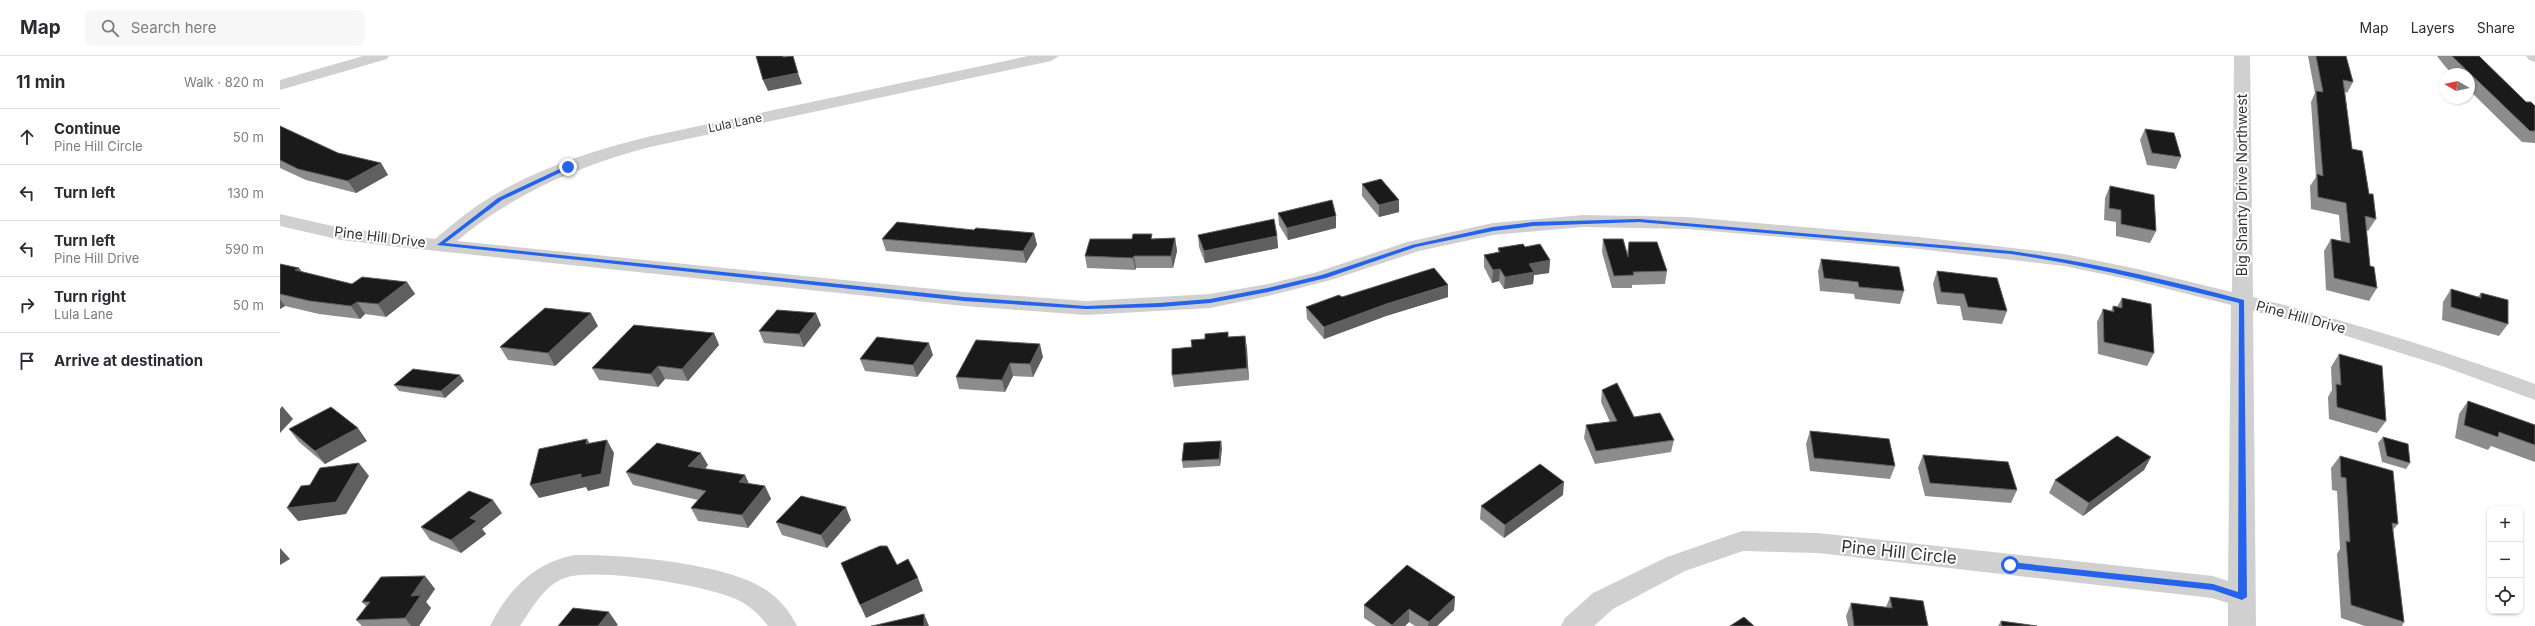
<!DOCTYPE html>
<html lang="en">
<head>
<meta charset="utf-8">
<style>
  :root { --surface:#fff; --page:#f7f7f7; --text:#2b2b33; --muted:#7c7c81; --line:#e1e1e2 }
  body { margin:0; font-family:Inter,sans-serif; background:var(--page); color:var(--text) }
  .controls { position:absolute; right:12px; bottom:12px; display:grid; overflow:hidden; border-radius:8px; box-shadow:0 1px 3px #0004 }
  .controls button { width:36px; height:36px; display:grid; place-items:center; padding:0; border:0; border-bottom:1px solid var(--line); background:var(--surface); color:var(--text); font:20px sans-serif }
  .compass { position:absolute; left:2159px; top:12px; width:36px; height:36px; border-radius:50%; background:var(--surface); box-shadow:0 1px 3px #0004; rotate:279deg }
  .stop { position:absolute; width:12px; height:12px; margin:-9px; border:3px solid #2563eb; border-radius:50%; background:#fff }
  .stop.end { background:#2563eb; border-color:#fff; box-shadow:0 1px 4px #0008 }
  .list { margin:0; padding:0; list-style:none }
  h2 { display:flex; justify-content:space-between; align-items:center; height:52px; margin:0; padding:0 16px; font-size:17px }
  h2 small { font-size:13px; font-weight:400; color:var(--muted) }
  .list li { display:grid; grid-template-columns:26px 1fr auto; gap:12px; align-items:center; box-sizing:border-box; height:56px; padding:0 16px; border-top:1px solid var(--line) }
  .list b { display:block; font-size:15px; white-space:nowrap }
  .list p { margin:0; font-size:13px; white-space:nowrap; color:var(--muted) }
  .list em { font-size:13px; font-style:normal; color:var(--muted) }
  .icon { flex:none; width:22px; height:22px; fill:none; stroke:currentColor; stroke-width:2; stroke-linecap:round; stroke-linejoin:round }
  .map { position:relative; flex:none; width:2255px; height:570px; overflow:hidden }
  header { display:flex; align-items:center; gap:24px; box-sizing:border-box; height:56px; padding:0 20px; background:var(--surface); border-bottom:1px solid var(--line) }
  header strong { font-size:19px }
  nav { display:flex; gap:22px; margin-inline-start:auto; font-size:14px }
  .search { width:280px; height:36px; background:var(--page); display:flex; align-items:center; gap:10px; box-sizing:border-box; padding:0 14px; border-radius:8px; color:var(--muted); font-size:15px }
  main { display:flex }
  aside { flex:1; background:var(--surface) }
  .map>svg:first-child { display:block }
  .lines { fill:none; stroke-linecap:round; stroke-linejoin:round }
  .minor { fill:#d0d0d0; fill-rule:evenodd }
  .wall { fill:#8c8c8c }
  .shaded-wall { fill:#5f5f5f }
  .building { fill:#1a1a1a; stroke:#5f5f5f }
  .route { fill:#2563eb }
  .labels { text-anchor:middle; stroke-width:4; stroke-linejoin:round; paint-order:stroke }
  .far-street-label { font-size:12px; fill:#333; stroke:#fff }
  .street-label { font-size:14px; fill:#333; stroke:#fff }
  .near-street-label { font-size:17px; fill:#333; stroke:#fff }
</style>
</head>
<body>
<header>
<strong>Map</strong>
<div class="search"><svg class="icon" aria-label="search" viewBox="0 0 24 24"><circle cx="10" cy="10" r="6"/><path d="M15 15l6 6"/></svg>Search here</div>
<nav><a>Map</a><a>Layers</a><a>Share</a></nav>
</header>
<main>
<aside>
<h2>11 min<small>Walk · 820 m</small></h2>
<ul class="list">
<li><svg class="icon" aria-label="ahead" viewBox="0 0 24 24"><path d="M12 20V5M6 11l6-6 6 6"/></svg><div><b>Continue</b><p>Pine Hill Circle</p></div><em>50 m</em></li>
<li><svg class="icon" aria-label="left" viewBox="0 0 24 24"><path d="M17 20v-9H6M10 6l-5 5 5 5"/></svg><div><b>Turn left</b></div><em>130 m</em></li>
<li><svg class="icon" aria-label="left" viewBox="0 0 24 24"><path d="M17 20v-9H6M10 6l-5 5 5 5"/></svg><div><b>Turn left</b><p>Pine Hill Drive</p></div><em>590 m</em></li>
<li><svg class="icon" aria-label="right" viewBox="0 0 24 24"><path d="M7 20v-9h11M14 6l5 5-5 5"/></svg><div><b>Turn right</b><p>Lula Lane</p></div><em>50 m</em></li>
<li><svg class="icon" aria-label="arrive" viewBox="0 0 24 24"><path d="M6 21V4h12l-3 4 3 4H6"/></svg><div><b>Arrive at destination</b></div></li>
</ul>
</aside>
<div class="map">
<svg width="2255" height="570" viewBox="0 0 2255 570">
  <rect width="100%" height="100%" fill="#fff"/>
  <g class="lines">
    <!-- minor -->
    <path class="minor" d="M 83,0 L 109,0 L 107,3 L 0,34 L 0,24 Z
      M 748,0 L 779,0 L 771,5 L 370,91 C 298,110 234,137 177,185 L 684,236 L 806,245 L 930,238 L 988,228 L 1037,216 L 1127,186 L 1213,167 L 1303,159 L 1407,161 L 1639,181 L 1784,198 L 1853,212 L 1952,236 L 1954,0 L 1970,0 L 1973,241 C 2068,265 2162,294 2255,328 L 2255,344 L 2162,310 L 2041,272 L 1973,255 L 1976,570 L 1948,570 L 1948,547 L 1932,542 L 1538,497 L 1463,495 L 1405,515 L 1333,553 L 1314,570 L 1281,570 L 1285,562 L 1313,537 L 1387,501 L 1462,475 L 1538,477 L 1933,520 L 1948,525 L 1951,249 L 1852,224 L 1784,210 L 1639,193 L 1407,173 L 1303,171 L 1213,179 L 1139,195 L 1051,224 L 988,240 L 930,252 L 806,259 L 684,250 L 128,192 L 61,184 L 0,170 L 0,158 L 61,172 L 155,183 C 172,169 188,155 206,144 C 255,113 311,95 367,81 Z
      M 2246,0 L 2255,0 L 2255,6 L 2249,4 Z
      M 295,499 C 343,498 443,507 483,532 C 498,541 509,554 517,570 L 488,570 C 479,558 467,547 453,542 C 422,529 316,511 285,522 C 265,528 251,554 240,570 L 210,570 C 228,534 255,506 295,499 Z"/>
  </g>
  <!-- wall -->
  <path class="wall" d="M 2028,0 L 2066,0 L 2073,26 L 2067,37 L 2065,36 L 2072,93 L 2089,138 L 2096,163 L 2088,175 L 2086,174 L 2090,210 L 2097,232 L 2089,245 L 2046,234 L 2044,195 L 2051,183 L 2061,185 L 2059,159 L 2031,153 L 2030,130 L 2036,121 L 2031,46 L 2035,37 Z
    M 2157,0 L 2199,0 L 2246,46 L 2255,50 L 2255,87 L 2242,86 L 2189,34 L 2189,18 L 2172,18 L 2164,9 Z
    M 0,70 L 58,97 L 101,107 L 108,119 L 76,137 L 26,124 L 0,112 Z
    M 1865,73 L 1901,101 L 1896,113 L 1867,109 L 1860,84 Z
    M 1082,128 L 1119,156 L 1099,161 L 1082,140 Z
    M 1830,130 L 1876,175 L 1870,187 L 1836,180 L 1836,166 L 1824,164 L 1825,142 Z
    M 998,157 L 1056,172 L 1008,184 L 999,169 Z
    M 754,177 L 757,189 L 746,207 L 606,195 L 602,183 Z
    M 918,179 L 997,180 L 998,192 L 925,207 L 919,191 Z
    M 895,182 L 897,195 L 893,212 L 856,212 L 855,214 L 807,212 L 805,200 L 873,183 Z
    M 1323,183 L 1347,197 L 1349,186 L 1387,215 L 1385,228 L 1352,229 L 1352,232 L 1332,232 L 1322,196 Z
    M 1245,191 L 1270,204 L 1269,217 L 1254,219 L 1253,228 L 1224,233 L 1219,225 L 1212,227 L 1204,211 L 1204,199 L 1218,196 L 1218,192 Z
    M 1541,203 L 1624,235 L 1620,248 L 1575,243 L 1574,238 L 1540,235 L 1538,215 Z
    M 0,208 L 19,212 L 22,216 L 72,228 L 127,226 L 135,238 L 106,261 L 85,258 L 80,263 L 39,258 L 5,250 L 0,253 Z
    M 1657,215 L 1727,255 L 1722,268 L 1683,264 L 1680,250 L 1657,248 L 1653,228 Z
    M 2171,233 L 2198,241 L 2201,237 L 2228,268 L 2219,280 L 2162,264 L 2163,246 Z
    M 1062,241 L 1168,241 L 1106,260 L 1044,283 L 1027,263 L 1026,251 Z
    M 1842,242 L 1874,297 L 1867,310 L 1818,298 L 1817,266 L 1823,253 L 1831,255 L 1833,250 L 1837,251 Z
    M 541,269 L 524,291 L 484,287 L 479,275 Z
    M 318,270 L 275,310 L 228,304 L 220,291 Z
    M 434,277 L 439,289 L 408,325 L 385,323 L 378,331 L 319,324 L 312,312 Z
    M 965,280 L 969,324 L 894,331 L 892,319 L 912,291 L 948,281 Z
    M 696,284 L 763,301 L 753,321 L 733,320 L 725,336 L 679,333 L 676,321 Z
    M 2059,298 L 2106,365 L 2097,377 L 2049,363 L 2048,341 L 2052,334 L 2051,311 Z
    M 653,299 L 637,321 L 585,315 L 580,303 Z
    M 180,319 L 184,325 L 165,342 L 119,335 L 114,329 Z
    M 1322,334 L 1354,361 L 1394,384 L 1391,396 L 1315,408 L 1304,382 L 1306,369 L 1330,366 L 1321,346 Z
    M 2188,345 L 2255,369 L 2255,406 L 2211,390 L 2208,394 L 2175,382 L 2179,358 Z
    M 9,373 L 87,385 L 45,408 L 19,386 Z
    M 1530,375 L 1615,410 L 1610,423 L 1530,415 L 1526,388 Z
    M 2103,381 L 2130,407 L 2126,413 L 2102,406 L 2098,387 Z
    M 942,392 L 940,410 L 903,412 L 902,405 Z
    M 1643,399 L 1737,434 L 1731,447 L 1645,440 L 1638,412 Z
    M 2060,400 L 2118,468 L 2113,474 L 2124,566 L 2122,570 L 2085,570 L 2061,562 L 2057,498 L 2060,493 L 2057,435 L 2052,434 L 2051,412 Z
    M 1871,401 L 1864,414 L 1803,460 L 1769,437 L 1775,424 Z
    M 428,409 L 425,413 L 465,419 L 469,428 L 485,430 L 491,443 L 468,472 L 418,465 L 411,452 L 418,444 L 353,429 L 346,416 Z
    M 1283,439 L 1224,482 L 1200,463 L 1201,450 Z
    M 222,457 L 202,473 L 206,478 L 181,497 L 150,484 L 141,471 Z
    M 571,464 L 547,492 L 502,479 L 496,466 Z
    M 145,520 L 155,533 L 146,546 L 151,552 L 139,570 L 82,570 L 76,564 L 86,550 L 82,546 Z
    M 1175,541 L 1174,554 L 1157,570 L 1135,570 L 1129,566 L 1125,570 L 1096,570 L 1084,562 L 1084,549 Z
    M 1610,541 L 1648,570 L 1568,570 L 1566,560 L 1571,547 L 1606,551 Z
    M 1721,565 L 1757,570 L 1718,570 Z"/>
  <!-- shaded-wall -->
  <path class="shaded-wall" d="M 518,17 L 522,28 L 488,35 L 483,24 Z
    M 101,107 L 108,119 L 76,137 L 68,125 Z
    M 1119,144 L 1119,156 L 1099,161 L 1099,149 Z
    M 1056,160 L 1056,172 L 1008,184 L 1007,172 Z
    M 754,177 L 757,189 L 746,207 L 743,195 Z
    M 997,180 L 998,192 L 925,207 L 924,195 Z
    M 895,182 L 897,195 L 893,212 L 891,200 Z
    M 854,200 L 856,212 L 855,214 L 853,202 Z
    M 1270,204 L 1269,217 L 1254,219 L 1253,228 L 1224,233 L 1225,221 L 1249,208 Z
    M 19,212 L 28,224 L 15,214 Z
    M 1220,213 L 1219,225 L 1212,227 L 1213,214 Z
    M 127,226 L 135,238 L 106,261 L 98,248 Z
    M 1168,229 L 1168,241 L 1106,260 L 1044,283 L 1044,271 L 1106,248 Z
    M 0,243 L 5,250 L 0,253 Z
    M 77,246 L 85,258 L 80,263 L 71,250 Z
    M 311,257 L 318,270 L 275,310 L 268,297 Z
    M 536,257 L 541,269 L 524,291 L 519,278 Z
    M 434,277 L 439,289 L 408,325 L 402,313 Z
    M 965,280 L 967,292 L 969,324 L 967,312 Z
    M 649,287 L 653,299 L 637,321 L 633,309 Z
    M 760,288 L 763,301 L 753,321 L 750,308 Z
    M 730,307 L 733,320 L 725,336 L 722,324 Z
    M 378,310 L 385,323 L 378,331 L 371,318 Z
    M 180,319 L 184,325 L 165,342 L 161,335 Z
    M 2,350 L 13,363 L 0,377 L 0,353 Z
    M 78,372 L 87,385 L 45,408 L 35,395 Z
    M 307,383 L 315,396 L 306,388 Z
    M 327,384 L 334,397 L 329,430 L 308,435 L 306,431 L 259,442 L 250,429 Z
    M 941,385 L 942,392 L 940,410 L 939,403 Z
    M 421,397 L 428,409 L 415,423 L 408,410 Z
    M 1871,401 L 1864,414 L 1803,460 L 1809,447 Z
    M 79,407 L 89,420 L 66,458 L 18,465 L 7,452 Z
    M 465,419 L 471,432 L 459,426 Z
    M 1284,426 L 1283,439 L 1224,482 L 1225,469 Z
    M 485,430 L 491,443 L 468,472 L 462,459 Z
    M 213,444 L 222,457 L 202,473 L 206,478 L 181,497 L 171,484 L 190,462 Z
    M 566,451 L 571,464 L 547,492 L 541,479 Z
    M 0,492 L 10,503 L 0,509 Z
    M 145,520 L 155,533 L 146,546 L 151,552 L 139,570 L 131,570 L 125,562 L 131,540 Z
    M 638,522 L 643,535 L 586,562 L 580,549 Z
    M 1175,541 L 1174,554 L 1157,570 L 1148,570 L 1149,566 Z
    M 1129,553 L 1129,566 L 1125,570 L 1112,570 L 1112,569 Z
    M 329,556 L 338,569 L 336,570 L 318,570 Z
    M 644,558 L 649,570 L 644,570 Z"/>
  <!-- building -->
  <path class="building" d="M 476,0 L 503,0 L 503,1 L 513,0 L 518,17 L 483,24 Z
    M 2036,0 L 2066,0 L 2073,26 L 2063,24 L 2072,93 L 2082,95 L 2089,138 L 2093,138 L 2096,163 L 2085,160 L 2090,210 L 2094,211 L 2097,232 L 2054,222 L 2051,183 L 2070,187 L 2066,147 L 2038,141 L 2037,118 L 2043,120 L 2036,35 L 2043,36 Z
    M 2172,0 L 2199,0 L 2246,46 L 2251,46 L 2255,50 L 2255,75 L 2250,75 Z
    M 0,70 L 58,97 L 101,107 L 68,125 L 18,113 L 0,104 Z
    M 1865,73 L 1894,77 L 1901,101 L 1872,97 Z
    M 1101,123 L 1119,144 L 1099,149 L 1082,128 Z
    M 1830,130 L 1874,139 L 1876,175 L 1841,168 L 1841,154 L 1829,152 Z
    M 1052,144 L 1056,160 L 1007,172 L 998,157 Z
    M 994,163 L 997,180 L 924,195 L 918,179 Z
    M 617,166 L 694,174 L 696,172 L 754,177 L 743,195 L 602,183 Z
    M 853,178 L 872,178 L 871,183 L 895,182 L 891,200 L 854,200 L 853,202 L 805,200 L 810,183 L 852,183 Z
    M 1323,183 L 1343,183 L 1348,201 L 1349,186 L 1377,186 L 1387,215 L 1353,216 L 1354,219 L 1334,220 Z
    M 1243,188 L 1245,191 L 1260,188 L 1270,204 L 1249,208 L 1254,216 L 1225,221 L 1220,213 L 1213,214 L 1204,199 L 1220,196 L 1218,192 Z
    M 1541,203 L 1619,211 L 1624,235 L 1579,231 L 1578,226 L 1544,222 Z
    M 0,208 L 19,212 L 15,214 L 72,228 L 82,221 L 127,226 L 98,248 L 77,246 L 71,250 L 30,245 L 0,238 Z
    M 1154,212 L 1168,229 L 1106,248 L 1044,271 L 1026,251 L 1059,239 L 1062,241 Z
    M 1657,215 L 1717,222 L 1727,255 L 1688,251 L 1684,238 L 1661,236 Z
    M 2171,233 L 2201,242 L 2201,237 L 2228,244 L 2228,268 L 2171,251 Z
    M 1842,242 L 1871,248 L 1874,297 L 1824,286 L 1823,253 L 1834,256 L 1833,250 L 1842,252 Z
    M 265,252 L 311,257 L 268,297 L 220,291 Z
    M 497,254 L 536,257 L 519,278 L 479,275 Z
    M 354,269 L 434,277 L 402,313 L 378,310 L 371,318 L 312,312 Z
    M 948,276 L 948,281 L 965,280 L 967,312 L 892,319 L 892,293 L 912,291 L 911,284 L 925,283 L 925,278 Z
    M 597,281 L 649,287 L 633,309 L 580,303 Z
    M 696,284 L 760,288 L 750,308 L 730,307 L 722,324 L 676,321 Z
    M 2059,298 L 2102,310 L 2106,365 L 2057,351 L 2056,328 L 2061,329 Z
    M 133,313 L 180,319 L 161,335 L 114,329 Z
    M 1337,327 L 1354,361 L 1380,357 L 1394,384 L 1316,395 L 1306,369 L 1337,365 L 1322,334 Z
    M 2188,345 L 2255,369 L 2255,389 L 2219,376 L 2218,381 L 2184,369 Z
    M 51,351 L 78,372 L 35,395 L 9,373 Z
    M 1530,375 L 1609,383 L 1615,410 L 1534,402 Z
    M 1837,380 L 1871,401 L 1809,447 L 1775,424 Z
    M 2103,381 L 2128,388 L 2130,407 L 2107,400 Z
    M 307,383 L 306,388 L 327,384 L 321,418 L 301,422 L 301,418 L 250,429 L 259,393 Z
    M 941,385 L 939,403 L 902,405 L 904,387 Z
    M 377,387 L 421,397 L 408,410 L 465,419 L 459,426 L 485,430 L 462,459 L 411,452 L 426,435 L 346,416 Z
    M 1643,399 L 1728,406 L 1737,434 L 1650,427 Z
    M 2060,400 L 2113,415 L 2118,468 L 2112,467 L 2124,566 L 2071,549 L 2066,485 L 2070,486 L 2066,422 L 2061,421 Z
    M 79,407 L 56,446 L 7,452 L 21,430 L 30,429 L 40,412 Z
    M 1260,408 L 1284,426 L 1225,469 L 1201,450 Z
    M 189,435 L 213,444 L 190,462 L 197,465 L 171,484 L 141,471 Z
    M 521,440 L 566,451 L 541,479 L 496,466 Z
    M 600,490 L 607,490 L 617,509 L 628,503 L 638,522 L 580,549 L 561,507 Z
    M 1127,509 L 1175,541 L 1149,566 L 1129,553 L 1112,569 L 1084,549 Z
    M 145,520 L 131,540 L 141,539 L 125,562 L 76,564 L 90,546 L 82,546 L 101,521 Z
    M 1610,541 L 1643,545 L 1648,570 L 1574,570 L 1571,547 L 1612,552 Z
    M 293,552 L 329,556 L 318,570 L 278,570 Z
    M 644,558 L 644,570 L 591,570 L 592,570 Z
    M 1464,561 L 1474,570 L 1450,570 Z
    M 1721,565 L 1757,570 L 1722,570 Z"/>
  <!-- route -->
  <path class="route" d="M 288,109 L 290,112 L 222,144 L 165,187 L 684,241 L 806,250 L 880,247 L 930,243 L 988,232 L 1042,219 L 1132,189 L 1213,171 L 1253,166 L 1359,163 L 1731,195 C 1810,206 1887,224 1964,244 L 1967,541 L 1962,544 L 1933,534 L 1730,512 L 1726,509 L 1730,506 L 1933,528 L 1958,536 L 1959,247 C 1883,228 1808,209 1731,198 L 1359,166 L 1253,170 L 1213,175 L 1136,191 L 1046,222 L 988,236 L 930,247 L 880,251 L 806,253 L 684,245 L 157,189 L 218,142 Z"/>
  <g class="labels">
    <!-- far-street labels -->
    <g class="far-street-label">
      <text transform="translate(455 67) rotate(-12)" y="4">Lula Lane</text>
    </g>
    <!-- street labels -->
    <g class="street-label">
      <text transform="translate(1962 129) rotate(-90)" y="5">Big Shanty Drive Northwest</text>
      <text transform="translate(100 181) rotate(7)" y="5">Pine Hill Drive</text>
      <text transform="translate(2021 261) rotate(15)" y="5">Pine Hill Drive</text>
    </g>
    <!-- near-street labels -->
    <g class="near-street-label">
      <text transform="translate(1619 496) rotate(6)" y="6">Pine Hill Circle</text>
    </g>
  </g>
</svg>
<div class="controls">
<button>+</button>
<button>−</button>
<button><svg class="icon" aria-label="locate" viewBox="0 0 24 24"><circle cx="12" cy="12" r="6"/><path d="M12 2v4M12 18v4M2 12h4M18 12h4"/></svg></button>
</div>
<svg class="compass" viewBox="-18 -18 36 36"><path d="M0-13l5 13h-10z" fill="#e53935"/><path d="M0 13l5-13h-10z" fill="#7c7c81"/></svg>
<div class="stop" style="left:1730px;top:509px"></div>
<div class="stop end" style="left:288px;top:111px"></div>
</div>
</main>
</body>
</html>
